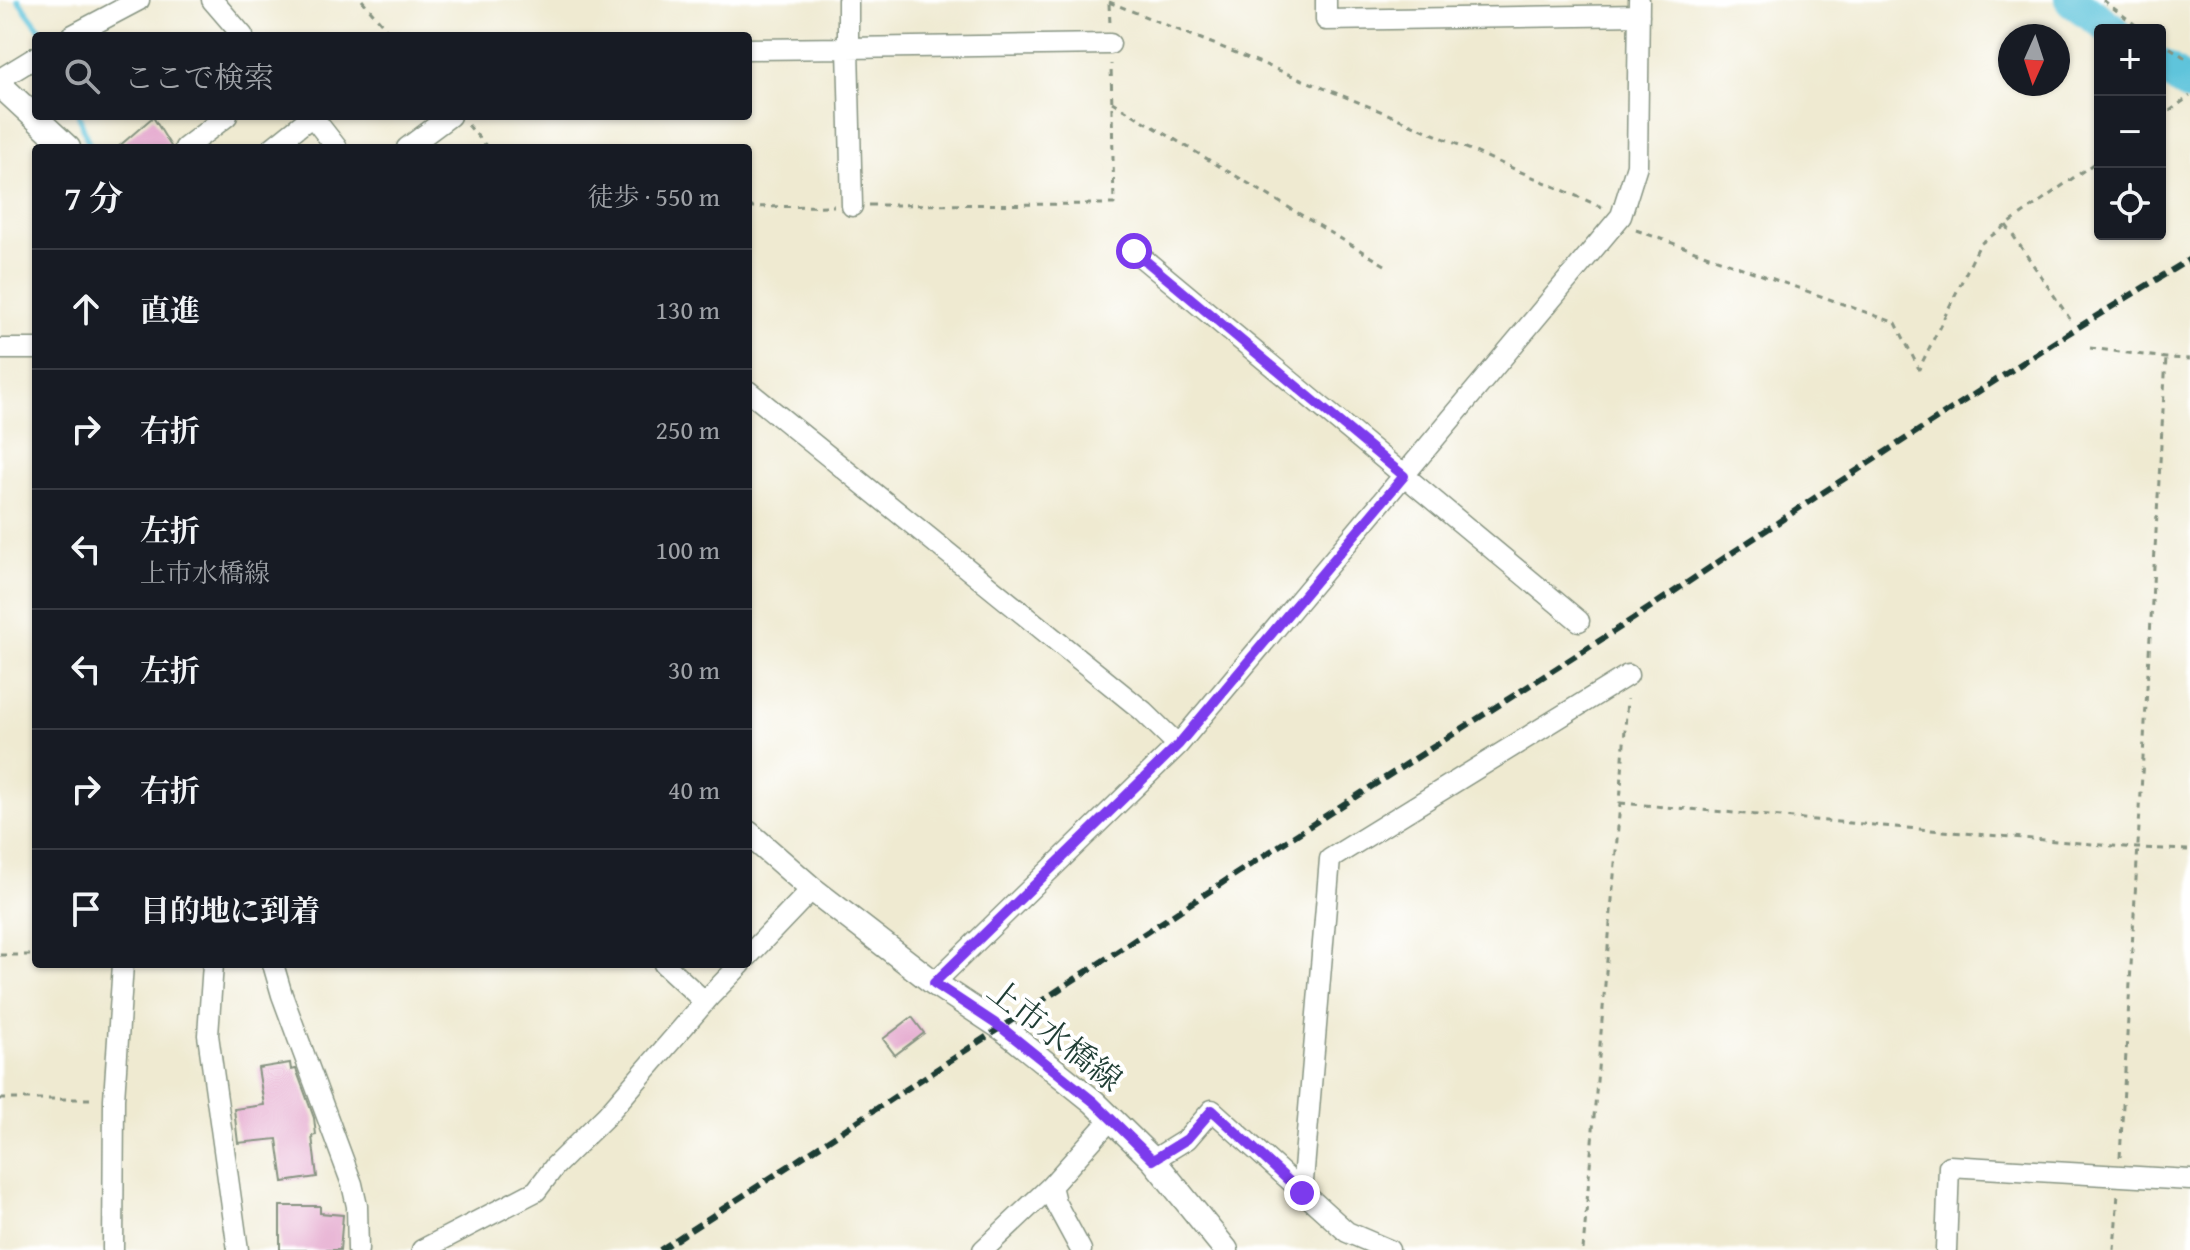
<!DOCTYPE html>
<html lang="ja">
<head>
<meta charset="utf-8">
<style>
  :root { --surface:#171b24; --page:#20242c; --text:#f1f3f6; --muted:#9ea1a6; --line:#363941 }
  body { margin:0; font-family:"Gentium Book Plus","Noto Serif JP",serif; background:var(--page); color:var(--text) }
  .controls { position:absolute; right:24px; top:24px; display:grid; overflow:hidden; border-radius:8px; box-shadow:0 2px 6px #0004 }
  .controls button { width:72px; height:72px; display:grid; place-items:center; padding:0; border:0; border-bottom:2px solid var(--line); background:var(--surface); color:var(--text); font:40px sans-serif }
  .compass { position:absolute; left:1998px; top:24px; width:72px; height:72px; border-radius:50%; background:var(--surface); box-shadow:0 2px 6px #0004; rotate:183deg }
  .stop { position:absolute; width:24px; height:24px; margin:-18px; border:6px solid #7c3aed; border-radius:50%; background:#fff }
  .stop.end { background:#7c3aed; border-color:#fff; box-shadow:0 2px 8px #0008 }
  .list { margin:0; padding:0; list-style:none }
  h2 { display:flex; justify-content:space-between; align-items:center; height:104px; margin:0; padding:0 32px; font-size:34px }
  h2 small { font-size:26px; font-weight:400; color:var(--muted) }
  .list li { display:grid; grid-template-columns:52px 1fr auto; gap:24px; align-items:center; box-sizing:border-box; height:120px; padding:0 32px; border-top:2px solid var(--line) }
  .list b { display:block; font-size:30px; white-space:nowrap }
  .list p { margin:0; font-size:26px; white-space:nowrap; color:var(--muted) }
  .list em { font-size:26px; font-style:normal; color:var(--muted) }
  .icon { flex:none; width:44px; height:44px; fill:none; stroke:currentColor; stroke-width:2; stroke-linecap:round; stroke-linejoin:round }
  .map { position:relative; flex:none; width:2190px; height:1250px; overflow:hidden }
  .search { position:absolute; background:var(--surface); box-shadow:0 2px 6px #0004; left:32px; top:32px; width:720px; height:88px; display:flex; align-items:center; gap:20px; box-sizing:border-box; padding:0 28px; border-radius:8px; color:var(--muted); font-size:30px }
  .panel { position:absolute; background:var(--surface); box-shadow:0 2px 6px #0004; left:32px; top:144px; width:720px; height:824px; border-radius:8px }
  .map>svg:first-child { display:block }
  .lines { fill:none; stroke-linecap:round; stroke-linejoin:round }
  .stream { stroke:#5ec4db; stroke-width:6 }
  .river { stroke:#5ec4db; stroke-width:34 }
  .building { fill:#e5aacf }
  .minor-casing { stroke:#879482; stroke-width:23 }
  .major-casing { stroke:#879482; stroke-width:27 }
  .path { stroke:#879482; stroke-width:3; stroke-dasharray:6 6; stroke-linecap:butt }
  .minor { stroke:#fff; stroke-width:20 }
  .major { stroke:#fff; stroke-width:24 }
  .rail { stroke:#1f3d34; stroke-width:6; stroke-dasharray:12 6; stroke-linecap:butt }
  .route { stroke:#7c3aed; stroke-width:10 }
  .labels { text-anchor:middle; stroke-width:8; stroke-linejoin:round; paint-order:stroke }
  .street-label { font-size:32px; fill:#1f3d34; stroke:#fff }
</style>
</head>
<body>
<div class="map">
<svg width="2190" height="1250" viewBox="0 0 2190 1250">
  <rect width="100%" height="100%" fill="#fff"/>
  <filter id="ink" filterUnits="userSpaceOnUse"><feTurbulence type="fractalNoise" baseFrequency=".0125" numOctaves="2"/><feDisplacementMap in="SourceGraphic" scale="16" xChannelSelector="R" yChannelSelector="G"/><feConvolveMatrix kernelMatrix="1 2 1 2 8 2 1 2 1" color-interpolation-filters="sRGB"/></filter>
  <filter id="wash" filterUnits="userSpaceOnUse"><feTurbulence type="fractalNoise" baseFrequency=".006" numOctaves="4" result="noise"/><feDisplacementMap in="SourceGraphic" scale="32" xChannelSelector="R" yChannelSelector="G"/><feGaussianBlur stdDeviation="1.8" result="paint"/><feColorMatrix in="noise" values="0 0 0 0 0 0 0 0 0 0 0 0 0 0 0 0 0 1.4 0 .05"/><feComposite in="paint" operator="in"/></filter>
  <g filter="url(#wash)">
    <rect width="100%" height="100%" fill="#efead1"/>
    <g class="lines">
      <!-- stream -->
      <path class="stream" d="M 18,0 L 45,36
        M 79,116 L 88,142 L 93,148"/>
      <!-- river -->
      <path class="river" d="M 2072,0 L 2113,30
        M 2160,65 L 2190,86"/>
    </g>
    <g id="blocks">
      <!-- building -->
      <path class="building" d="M 153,117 L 172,148 L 117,148 Z
        M 912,1017 L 924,1033 L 895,1055 L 883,1039 Z
        M 290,1063 L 291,1070 L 296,1069 L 314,1118 L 316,1135 L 312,1136 L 317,1177 L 283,1182 L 277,1139 L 238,1143 L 234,1109 L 264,1105 L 258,1068 Z
        M 280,1206 L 320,1206 L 320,1213 L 343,1215 L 340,1250 L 280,1250 Z"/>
    </g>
  </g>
  <g filter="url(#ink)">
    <use href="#blocks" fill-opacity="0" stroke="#879482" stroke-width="2"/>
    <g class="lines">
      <!-- minor casing -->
      <g class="minor-casing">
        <path id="minor" d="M 212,0 L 243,36
          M 848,0 L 848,48 L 1110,44
          M 1326,0 L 1326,20 L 1639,15
          M 71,36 L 139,0
          M 748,49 L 848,48 L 852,206
          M 0,79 L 36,57
          M 185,148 L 227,116
          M 272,148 L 312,116 L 337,148
          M 407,148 L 450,116
          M 1134,251 L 1579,621
          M 0,349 L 36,349
          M 748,391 L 1143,711 L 1178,745
          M 748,956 L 812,889
          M 213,964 L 208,1035 L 238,1250
          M 273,964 L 282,995 L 352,1184 L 357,1206 L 358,1250
          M 664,964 L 705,1002
          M 934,983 L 1178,745 L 1621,216 L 1637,165 L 1639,0
          M 1153,1160 L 1187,1139 L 1212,1110 L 1347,1232 L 1389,1250
          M 1302,1193 L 1330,859 L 1628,675
          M 113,1250 L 114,1099 L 123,964
          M 422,1250 L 536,1191 L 555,1166 L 606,1116 L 710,996 L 741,964
          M 983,1250 L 1051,1186
          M 1081,1250 L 1055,1202 L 1051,1186 L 1111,1119
          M 1946,1250 L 1949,1166 L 2190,1180"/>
      </g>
      <!-- major casing -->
      <g class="major-casing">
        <path id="major" d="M 0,85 L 68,148
          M 748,833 L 812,889 L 934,983 L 1002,1028 L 1094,1102 L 1153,1160 L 1226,1250"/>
      </g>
      <!-- path -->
      <path class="path" d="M 362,0 L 392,36
        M 2103,0 L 2142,30
        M 1109,2 L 1383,112 L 1604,208
        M 1109,4 L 1110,24
        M 2160,41 L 2190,61
        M 1112,102 L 1385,265
        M 2160,118 L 2190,96
        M 468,125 L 488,148
        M 869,205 L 1114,204 L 1111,64
        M 748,207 L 834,206
        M 2006,225 L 2070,319
        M 1636,230 L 1896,323 L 1919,369 L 1980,244 L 2100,159
        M 2090,348 L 2166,358 L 2190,359
        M 1620,803 L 2137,848 L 2190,850
        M 0,955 L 36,955
        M 0,1099 L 96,1099
        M 2120,1157 L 2166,358
        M 1583,1250 L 1620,803 L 1627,699
        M 2114,1250 L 2118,1193"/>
      <!-- minor -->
      <use href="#minor" class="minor"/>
      <!-- major -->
      <use href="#major" class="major"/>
      <!-- rail -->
      <path class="rail" d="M 660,1250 L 1291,838 L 1613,632 L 1813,499 L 2064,336 L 2190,259"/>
    </g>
  </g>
  <g class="lines" filter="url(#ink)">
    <!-- route -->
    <path class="route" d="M 1134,251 L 1404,476 L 1178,745 L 934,983 L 1002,1028 L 1094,1102 L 1153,1160 L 1187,1139 L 1212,1110 L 1302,1193"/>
  </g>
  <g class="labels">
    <!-- street labels -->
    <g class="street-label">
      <text transform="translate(1055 1035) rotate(38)" y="11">上市水橋線</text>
    </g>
  </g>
</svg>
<div class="controls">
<button>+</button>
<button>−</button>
<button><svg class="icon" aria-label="locate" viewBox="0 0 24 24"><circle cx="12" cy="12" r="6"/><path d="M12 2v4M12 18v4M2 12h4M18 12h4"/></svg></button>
</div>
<svg class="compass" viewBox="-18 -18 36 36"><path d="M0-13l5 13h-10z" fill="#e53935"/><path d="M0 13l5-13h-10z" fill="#9ea1a6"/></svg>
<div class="stop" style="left:1134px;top:251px"></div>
<div class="stop end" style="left:1302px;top:1193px"></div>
<div class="search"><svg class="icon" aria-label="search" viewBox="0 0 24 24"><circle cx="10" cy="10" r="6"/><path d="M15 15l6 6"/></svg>ここで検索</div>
<section class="panel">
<h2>7 分<small>徒歩 · 550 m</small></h2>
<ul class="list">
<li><svg class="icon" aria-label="ahead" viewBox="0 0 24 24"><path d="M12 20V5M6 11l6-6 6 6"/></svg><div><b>直進</b></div><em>130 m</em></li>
<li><svg class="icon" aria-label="right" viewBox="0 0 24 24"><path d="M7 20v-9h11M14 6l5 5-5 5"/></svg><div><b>右折</b></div><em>250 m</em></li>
<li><svg class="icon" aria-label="left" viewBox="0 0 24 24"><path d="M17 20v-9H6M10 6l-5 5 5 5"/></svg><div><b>左折</b><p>上市水橋線</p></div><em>100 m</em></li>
<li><svg class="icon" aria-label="left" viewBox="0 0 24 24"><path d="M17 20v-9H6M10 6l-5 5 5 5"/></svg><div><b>左折</b></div><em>30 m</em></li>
<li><svg class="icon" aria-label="right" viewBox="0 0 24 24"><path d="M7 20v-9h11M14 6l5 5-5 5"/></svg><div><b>右折</b></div><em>40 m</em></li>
<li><svg class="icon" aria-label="arrive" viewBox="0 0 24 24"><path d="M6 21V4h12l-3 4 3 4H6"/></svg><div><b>目的地に到着</b></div></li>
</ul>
</section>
</div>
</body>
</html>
